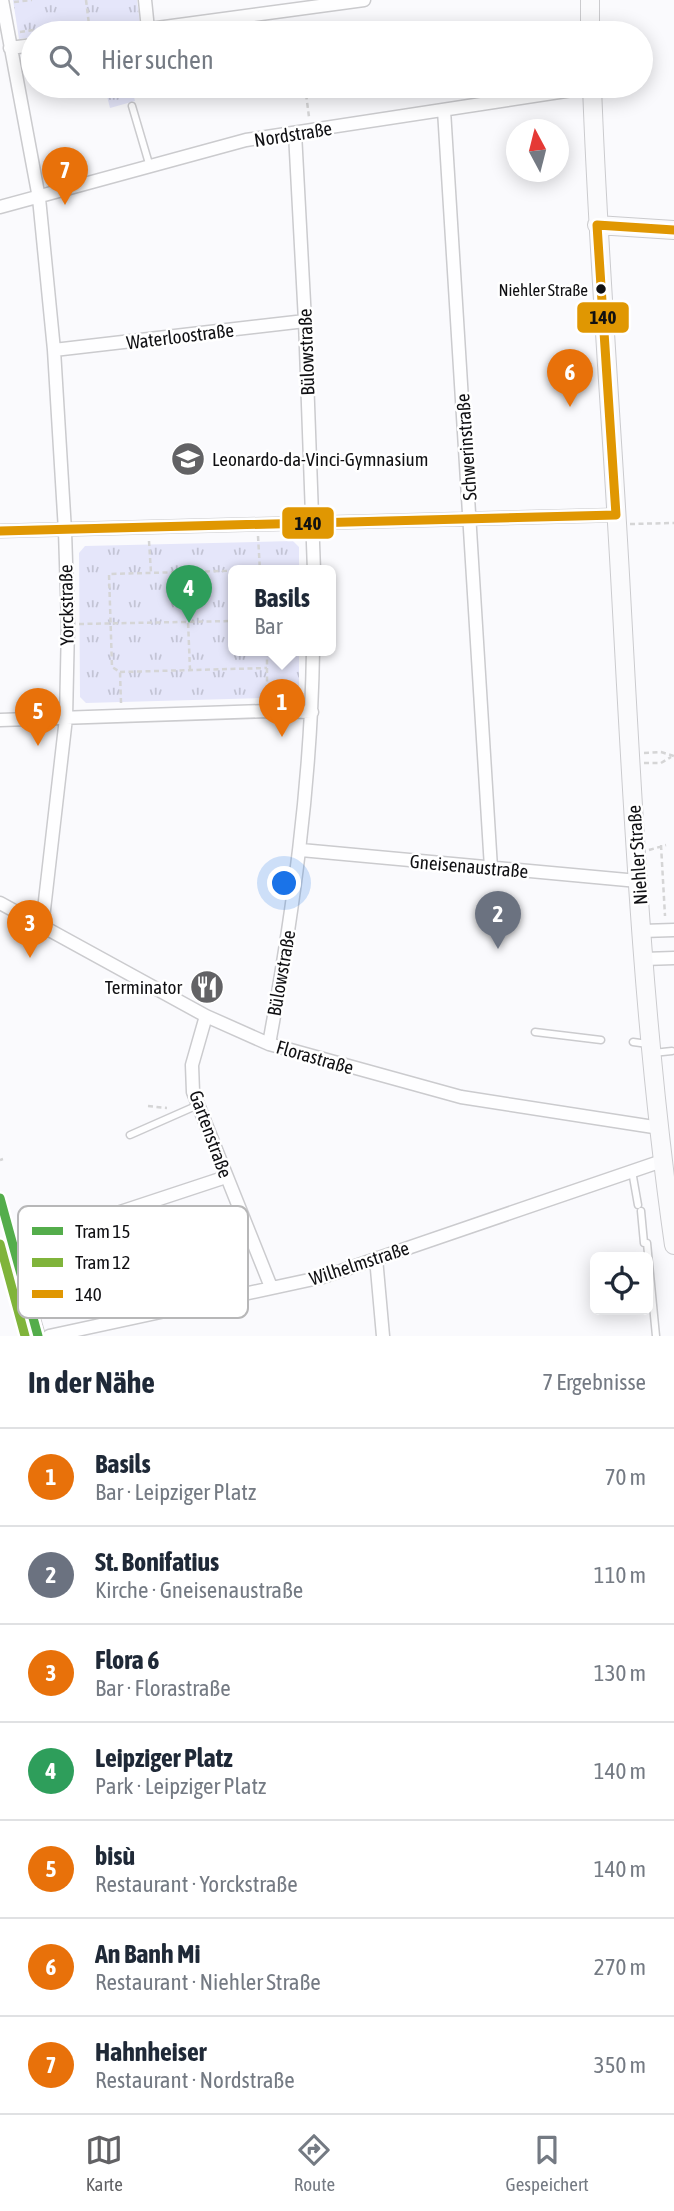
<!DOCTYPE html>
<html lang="de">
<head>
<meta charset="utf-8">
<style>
  :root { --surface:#fff; --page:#f6f6f7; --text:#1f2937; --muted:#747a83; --line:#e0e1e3; --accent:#626265 }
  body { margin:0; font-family:"Asap Condensed",sans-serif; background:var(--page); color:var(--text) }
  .controls { position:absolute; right:21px; bottom:21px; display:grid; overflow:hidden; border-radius:10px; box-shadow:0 4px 18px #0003 }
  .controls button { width:63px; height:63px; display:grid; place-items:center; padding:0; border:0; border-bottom:2px solid var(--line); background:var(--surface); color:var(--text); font:35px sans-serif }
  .compass { position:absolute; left:506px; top:119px; width:63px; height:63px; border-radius:50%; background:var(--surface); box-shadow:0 4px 18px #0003; rotate:353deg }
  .you { position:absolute; left:285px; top:884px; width:24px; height:24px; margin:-18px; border:5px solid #fff; border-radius:50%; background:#1a73e8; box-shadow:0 0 0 10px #1a73e833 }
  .badge { display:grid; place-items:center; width:46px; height:46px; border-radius:50%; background:var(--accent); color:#fff; font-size:23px; font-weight:700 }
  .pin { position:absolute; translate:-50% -58px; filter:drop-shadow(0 2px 4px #0008) }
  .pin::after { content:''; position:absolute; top:37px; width:24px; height:21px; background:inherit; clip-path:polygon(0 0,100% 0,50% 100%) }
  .popup { position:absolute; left:228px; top:565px; width:108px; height:91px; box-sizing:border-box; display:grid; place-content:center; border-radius:10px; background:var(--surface); filter:drop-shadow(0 2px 5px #0005); font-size:23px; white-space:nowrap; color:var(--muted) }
  .popup b { font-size:26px; color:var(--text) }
  .popup::after { content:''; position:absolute; left:50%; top:100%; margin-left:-14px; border:14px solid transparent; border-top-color:var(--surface) }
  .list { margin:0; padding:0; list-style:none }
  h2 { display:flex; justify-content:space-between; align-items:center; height:91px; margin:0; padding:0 28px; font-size:30px }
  h2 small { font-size:23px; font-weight:400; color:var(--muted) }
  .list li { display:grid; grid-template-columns:46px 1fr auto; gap:21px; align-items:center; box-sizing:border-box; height:98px; padding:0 28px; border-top:2px solid var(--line) }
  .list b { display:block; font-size:26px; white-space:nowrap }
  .list p { margin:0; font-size:23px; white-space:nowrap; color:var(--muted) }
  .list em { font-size:23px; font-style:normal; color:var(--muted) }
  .icon { flex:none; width:38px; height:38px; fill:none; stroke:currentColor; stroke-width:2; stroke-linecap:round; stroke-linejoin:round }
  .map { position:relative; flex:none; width:674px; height:1336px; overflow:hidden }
  .search { position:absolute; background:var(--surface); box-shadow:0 4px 18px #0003; left:21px; right:21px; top:21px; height:77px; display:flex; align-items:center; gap:18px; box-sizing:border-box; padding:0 24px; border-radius:38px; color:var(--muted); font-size:26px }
  .sheet { height:777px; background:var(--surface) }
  nav { display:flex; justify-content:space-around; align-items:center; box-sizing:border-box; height:98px; border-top:2px solid var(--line); background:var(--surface); font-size:19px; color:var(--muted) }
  nav a { display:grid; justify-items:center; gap:4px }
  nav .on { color:var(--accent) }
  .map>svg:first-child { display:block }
  .park { fill:url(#park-tufts) }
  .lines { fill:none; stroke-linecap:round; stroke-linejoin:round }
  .lane-casing { stroke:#cbcbce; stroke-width:9 }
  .street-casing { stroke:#cbcbce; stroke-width:15 }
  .secondary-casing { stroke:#cbcbce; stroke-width:20 }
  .path { stroke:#d5d5d6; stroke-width:2.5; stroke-dasharray:5 3.5; stroke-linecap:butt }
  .lane { stroke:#fefeff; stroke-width:6 }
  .street { stroke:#fefeff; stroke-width:12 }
  .secondary { stroke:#fafafc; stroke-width:18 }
  .bus-1-casing { stroke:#fff; stroke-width:14 }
  .bus-1 { stroke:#e09702; stroke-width:9 }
  .tram-1-casing { stroke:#fff; stroke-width:14 }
  .tram-2-casing { stroke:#fff; stroke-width:14 }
  .tram-1 { stroke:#54ad4b; stroke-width:9 }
  .tram-2 { stroke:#80b43b; stroke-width:9 }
  .bus-dot { fill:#101013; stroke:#fff; stroke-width:2.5 }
  .labels { text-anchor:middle; stroke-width:5; stroke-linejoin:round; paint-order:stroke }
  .bus-label { font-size:17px; fill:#101013; stroke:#fff; text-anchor:end }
  .street-label { font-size:19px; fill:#101013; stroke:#fff }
  .poi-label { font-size:19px; fill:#101013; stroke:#fff; text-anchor:start }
  .key { fill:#fff; stroke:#b7b7b8; stroke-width:2 }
  .key-label { font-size:19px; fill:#101013 }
  .line-badge { stroke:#fff; stroke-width:2.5 }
  .pale-badge-label { font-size:19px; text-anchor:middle; font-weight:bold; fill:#111 }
</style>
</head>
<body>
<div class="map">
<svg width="674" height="1336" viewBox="0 0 674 1336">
  <defs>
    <pattern id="park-tufts" width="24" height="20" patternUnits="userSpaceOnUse" patternTransform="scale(1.75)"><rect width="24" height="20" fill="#e5e6fa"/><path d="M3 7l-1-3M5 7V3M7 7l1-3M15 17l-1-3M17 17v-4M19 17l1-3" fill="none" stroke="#c3c4d5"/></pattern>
  </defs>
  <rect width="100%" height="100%" fill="#fafafd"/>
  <!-- park -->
  <path class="park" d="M 13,0 L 137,0 L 140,23 L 61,33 L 33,33 L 33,37 L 19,39 Z
    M 132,89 L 135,101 L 110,108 L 107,96 Z
    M 293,541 L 299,547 L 299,571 L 233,571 L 233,651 L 299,651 L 299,693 L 296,697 L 86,703 L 80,697 L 79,553 L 85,546 Z"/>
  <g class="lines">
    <!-- lane casing -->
    <g class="lane-casing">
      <path id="lane" d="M 132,106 L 150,167
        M 535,1032 L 601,1040
        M 633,1042 L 648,1044
        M 653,1053 L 672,1051
        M 130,1135 L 198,1105
        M 632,1171 L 638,1205
        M 641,1211 L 644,1243
        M 158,1222 L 171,1265 L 181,1263 L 189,1305
        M 647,1243 L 656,1336
        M 181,1263 L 235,1247 L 242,1262 L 238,1267 L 184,1280"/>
    </g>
    <!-- street casing -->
    <g class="street-casing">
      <path id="street" d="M 2,0 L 39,198 L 54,350 L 65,531 L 68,625 L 66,718 L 42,927
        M 145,0 L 148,29
        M 120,33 L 364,0
        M 10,48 L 33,45
        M 444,110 L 491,868
        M 295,133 L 305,321 L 314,571
        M 0,207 L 246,140 L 592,87
        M 54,350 L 305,321
        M 0,531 L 616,515
        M 0,720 L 267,711 L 312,712
        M 301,850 L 638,881
        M 0,903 L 206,1016 L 269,1044 L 461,1097 L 660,1128
        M 642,931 L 674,930
        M 644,959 L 674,958
        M 206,1016 L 192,1065 L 193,1092 L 271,1287
        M 269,1044 C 293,913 311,784 313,651
        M 11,1248 L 226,1177
        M 376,1258 L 383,1336
        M 49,1336 L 323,1277 L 662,1161"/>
    </g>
    <!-- secondary casing -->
    <g class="secondary-casing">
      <path id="secondary" d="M 590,0 L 590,33
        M 592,86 C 598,255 612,424 621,593 C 633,811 643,1029 674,1245
        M 597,225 L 674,230
        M 0,1213 L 36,1336"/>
    </g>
    <!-- path -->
    <path class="path" d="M 86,0 L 90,33
      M 14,2 L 32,0
      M 296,23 L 298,33
      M 20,32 L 89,22
      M 305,86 L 309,117
      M 630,524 L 674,523
      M 258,536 L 260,571
      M 149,541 L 151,573
      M 186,572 L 190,670
      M 79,624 L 233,621
      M 267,651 L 267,697
      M 120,672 L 267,668
      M 121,703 L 120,672 L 112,667 L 109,574 L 260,570
      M 644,753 L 661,752 L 674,756
      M 644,763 L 661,763 L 671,757
      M 661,845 L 665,916
      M 649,850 L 666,845
      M 148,1106 L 167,1108
      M 0,1160 L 3,1159"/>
    <!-- lane -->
    <use href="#lane" class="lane"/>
    <!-- street -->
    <use href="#street" class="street"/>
    <!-- secondary -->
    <use href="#secondary" class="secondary"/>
    <!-- bus-1 casing -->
    <g class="bus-1-casing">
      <path id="bus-1" d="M 597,225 L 616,515
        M 597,225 L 674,230
        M 0,531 L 616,515"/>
    </g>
    <!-- bus-1 -->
    <use href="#bus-1" class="bus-1"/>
    <!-- tram-1 casing -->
    <g class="tram-1-casing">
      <path id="tram-1" d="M 0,1198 L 38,1336"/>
    </g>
    <!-- tram-2 casing -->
    <g class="tram-2-casing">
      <path id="tram-2" d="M 0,1244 L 25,1336"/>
    </g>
    <!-- tram-1 -->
    <use href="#tram-1" class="tram-1"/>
    <!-- tram-2 -->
    <use href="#tram-2" class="tram-2"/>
  </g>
  <!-- icons -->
  <defs>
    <g id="school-disc" transform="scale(1.75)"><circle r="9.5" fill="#626265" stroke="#fff"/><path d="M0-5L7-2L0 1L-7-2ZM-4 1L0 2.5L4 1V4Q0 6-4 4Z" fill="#fff"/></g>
    <g id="restaurant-disc" transform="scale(1.75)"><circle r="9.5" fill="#626265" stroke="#fff"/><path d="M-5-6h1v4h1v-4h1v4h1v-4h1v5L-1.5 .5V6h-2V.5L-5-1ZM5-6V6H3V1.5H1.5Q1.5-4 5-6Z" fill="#fff"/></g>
  </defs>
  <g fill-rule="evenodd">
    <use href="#school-disc" x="188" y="459"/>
    <use href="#restaurant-disc" x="207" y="987"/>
  </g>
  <!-- markers -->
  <circle class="bus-dot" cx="601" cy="289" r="6"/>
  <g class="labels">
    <!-- bus labels -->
    <g class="bus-label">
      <text x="588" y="296">Niehler Straße</text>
    </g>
    <!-- street labels -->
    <g class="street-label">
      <text transform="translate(293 134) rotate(-9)" y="7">Nordstraße</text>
      <text transform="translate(180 336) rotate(-7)" y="7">Waterloostraße</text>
      <text transform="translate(306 352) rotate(-92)" y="7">Bülowstraße</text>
      <text transform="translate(466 447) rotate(-94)" y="7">Schwerinstraße</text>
      <text transform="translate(66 605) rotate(-91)" y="7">Yorckstraße</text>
      <text transform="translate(637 855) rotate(-94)" y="7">Niehler Straße</text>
      <text transform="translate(469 866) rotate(5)" y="7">Gneisenaustraße</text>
      <text transform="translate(281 973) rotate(-80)" y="7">Bülowstraße</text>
      <text transform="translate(315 1057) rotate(16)" y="7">Florastraße</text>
      <text transform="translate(211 1134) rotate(70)" y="7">Gartenstraße</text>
      <text transform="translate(359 1263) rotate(-18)" y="7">Wilhelmstraße</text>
    </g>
    <!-- poi labels -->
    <g class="poi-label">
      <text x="212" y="466">Leonardo-da-Vinci-Gymnasium</text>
      <text x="182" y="994" text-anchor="end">Terminator</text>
    </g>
  </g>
  <!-- legend -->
  <rect x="18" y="1206" width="230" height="112" rx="10" class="key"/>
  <rect x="32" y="1227" width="31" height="8" fill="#54ad4b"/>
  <rect x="32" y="1258" width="31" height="9" fill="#80b43b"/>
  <rect x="32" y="1290" width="31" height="8" fill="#e09702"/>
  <g class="key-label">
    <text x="75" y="1238">Tram 15</text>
    <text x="75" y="1269">Tram 12</text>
    <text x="75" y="1301">140</text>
  </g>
  <g class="line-badge">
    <rect x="576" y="301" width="54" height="33" rx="7" fill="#e09702"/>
    <rect x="281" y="506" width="54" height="34" rx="7" fill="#e09702"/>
  </g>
  <g class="pale-badge-label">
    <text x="603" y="324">140</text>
    <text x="308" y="530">140</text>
  </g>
</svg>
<div class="controls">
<button><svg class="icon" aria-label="locate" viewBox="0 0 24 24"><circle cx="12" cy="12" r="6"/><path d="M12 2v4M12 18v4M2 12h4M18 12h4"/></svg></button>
</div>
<svg class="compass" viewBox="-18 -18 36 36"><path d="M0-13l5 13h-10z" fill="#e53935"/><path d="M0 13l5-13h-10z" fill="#747a83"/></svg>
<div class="you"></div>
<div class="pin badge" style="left:282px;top:737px;background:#e8710a">1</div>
<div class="popup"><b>Basils</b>Bar</div>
<div class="pin badge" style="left:498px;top:949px;background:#6b7280">2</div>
<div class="pin badge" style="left:30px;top:958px;background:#e8710a">3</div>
<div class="pin badge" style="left:189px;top:623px;background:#2e9e5b">4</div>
<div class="pin badge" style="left:38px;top:746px;background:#e8710a">5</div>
<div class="pin badge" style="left:570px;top:407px;background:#e8710a">6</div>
<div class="pin badge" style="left:65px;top:205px;background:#e8710a">7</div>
<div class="search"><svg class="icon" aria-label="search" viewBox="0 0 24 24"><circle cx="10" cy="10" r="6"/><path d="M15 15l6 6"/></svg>Hier suchen</div>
</div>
<section class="sheet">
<h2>In der Nähe<small>7 Ergebnisse</small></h2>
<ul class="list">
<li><span class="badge" style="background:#e8710a">1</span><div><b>Basils</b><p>Bar · Leipziger Platz</p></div><em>70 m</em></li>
<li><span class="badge" style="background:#6b7280">2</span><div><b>St. Bonifatius</b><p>Kirche · Gneisenaustraße</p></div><em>110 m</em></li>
<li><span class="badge" style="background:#e8710a">3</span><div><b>Flora 6</b><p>Bar · Florastraße</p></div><em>130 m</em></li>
<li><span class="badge" style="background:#2e9e5b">4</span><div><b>Leipziger Platz</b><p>Park · Leipziger Platz</p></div><em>140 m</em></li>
<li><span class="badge" style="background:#e8710a">5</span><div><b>bisù</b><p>Restaurant · Yorckstraße</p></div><em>140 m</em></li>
<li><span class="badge" style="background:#e8710a">6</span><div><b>An Banh Mi</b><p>Restaurant · Niehler Straße</p></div><em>270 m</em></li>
<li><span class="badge" style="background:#e8710a">7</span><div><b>Hahnheiser</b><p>Restaurant · Nordstraße</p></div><em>350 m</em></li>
</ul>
</section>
<nav>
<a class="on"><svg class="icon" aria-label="map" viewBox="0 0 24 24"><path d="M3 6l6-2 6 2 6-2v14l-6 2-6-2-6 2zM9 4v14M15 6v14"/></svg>Karte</a>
<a><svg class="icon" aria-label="directions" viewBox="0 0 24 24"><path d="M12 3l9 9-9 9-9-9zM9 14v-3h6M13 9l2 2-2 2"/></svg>Route</a>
<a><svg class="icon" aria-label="saved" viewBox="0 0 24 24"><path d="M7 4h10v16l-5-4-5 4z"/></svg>Gespeichert</a>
</nav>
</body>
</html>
